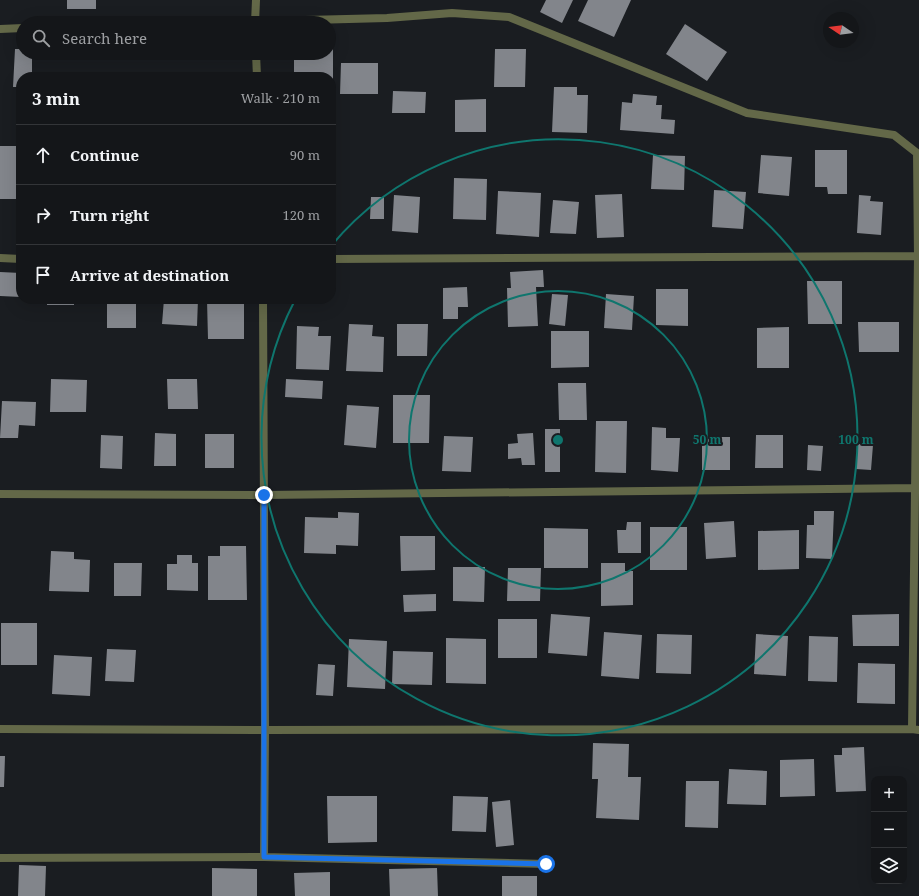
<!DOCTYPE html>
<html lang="en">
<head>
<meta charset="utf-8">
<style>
  :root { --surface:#141619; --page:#212326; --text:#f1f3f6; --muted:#9d9fa2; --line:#333538 }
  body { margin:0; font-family:"Noto Serif",serif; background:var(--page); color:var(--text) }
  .controls { position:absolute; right:12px; bottom:12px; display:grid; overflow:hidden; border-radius:8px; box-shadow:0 4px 16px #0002 }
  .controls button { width:36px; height:36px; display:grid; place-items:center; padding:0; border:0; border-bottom:1px solid var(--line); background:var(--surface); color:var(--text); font:20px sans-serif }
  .compass { position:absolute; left:823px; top:12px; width:36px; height:36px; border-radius:50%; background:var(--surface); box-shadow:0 4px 16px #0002; rotate:283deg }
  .stop { position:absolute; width:12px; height:12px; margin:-9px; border:3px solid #1a73e8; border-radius:50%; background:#fff }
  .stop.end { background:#1a73e8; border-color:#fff; box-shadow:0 1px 4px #0008 }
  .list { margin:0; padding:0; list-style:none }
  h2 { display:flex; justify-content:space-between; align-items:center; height:52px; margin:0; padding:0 16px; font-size:17px }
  h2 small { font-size:13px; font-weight:400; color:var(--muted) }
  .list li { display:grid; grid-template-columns:26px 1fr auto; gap:12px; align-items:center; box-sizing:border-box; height:60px; padding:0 16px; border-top:1px solid var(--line) }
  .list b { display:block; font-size:15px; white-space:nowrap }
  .list em { font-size:13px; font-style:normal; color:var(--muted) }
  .icon { flex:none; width:22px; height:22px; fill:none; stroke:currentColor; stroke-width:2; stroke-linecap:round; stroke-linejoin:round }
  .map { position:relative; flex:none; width:919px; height:896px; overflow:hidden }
  .search { position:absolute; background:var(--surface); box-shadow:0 4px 16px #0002; left:16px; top:16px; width:320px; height:44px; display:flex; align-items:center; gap:10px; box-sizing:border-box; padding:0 14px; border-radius:22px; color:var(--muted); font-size:15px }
  .panel { position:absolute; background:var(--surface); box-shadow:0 4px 16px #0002; left:16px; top:72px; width:320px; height:232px; border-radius:16px }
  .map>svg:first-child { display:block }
  .building { fill:#82858b }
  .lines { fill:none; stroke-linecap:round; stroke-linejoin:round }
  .street { stroke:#636848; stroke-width:8 }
  .route { stroke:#1a73e8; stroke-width:5 }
  .ring { fill:none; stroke:#0f766e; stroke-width:2 }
  .centre { fill:#0f766e; stroke:#1a1d21; stroke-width:2 }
  .ring-label { font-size:12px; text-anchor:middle; font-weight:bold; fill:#0f766e; stroke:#1a1d21; stroke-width:4; stroke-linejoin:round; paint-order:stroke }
</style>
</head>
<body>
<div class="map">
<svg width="919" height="896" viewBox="0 0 919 896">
  <rect width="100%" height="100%" fill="#1a1d21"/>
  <!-- building -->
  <path class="building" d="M 67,0 L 96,0 L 96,9 L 67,9 Z
    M 546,0 L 573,0 L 562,23 L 540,12 Z
    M 588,0 L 631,0 L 614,37 L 578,21 Z
    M 685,24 L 727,52 L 707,81 L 666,54 Z
    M 329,44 L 333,44 L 333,82 L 331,82 L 331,77 L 294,77 L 294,53 L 329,53 Z
    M 15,49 L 23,49 L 23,53 L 32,53 L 32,77 L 21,77 L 21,87 L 13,87 Z
    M 495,49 L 526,49 L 525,87 L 494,87 Z
    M 341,63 L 378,63 L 378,94 L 340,94 Z
    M 554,87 L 577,87 L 577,95 L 588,95 L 587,133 L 552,132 Z
    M 393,91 L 426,92 L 425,113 L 392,113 Z
    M 633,94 L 657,96 L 656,105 L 662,105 L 661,119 L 675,120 L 674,134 L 620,130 L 622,102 L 632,103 Z
    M 486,99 L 486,132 L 455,132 L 455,100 Z
    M 0,146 L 21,146 L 21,199 L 0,199 Z
    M 815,150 L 847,150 L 847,194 L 828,194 L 827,187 L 815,187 Z
    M 653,155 L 685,156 L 684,190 L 651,189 Z
    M 761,155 L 792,157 L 789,196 L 758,193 Z
    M 454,178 L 487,179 L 486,220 L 453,219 Z
    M 714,190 L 746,192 L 743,229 L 712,227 Z
    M 498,191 L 541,193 L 539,237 L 496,234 Z
    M 622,194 L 624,237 L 597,238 L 595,195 Z
    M 394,195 L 420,197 L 418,233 L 392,231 Z
    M 859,195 L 871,196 L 870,201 L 883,202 L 881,235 L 857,233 Z
    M 371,197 L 384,197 L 384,219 L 370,219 Z
    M 553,200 L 579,202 L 576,234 L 550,233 Z
    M 543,270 L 544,287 L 536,287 L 538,326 L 508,327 L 507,288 L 511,288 L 510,272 Z
    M 0,272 L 21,273 L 21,297 L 0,296 Z
    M 807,281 L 842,281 L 842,324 L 808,324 Z
    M 467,287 L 468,307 L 458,307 L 458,319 L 443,319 L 443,288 Z
    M 656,289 L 688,289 L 688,326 L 656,325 Z
    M 552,294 L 568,295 L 565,326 L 549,324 Z
    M 606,294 L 634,296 L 632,330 L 604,328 Z
    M 47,299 L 74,299 L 74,305 L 47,305 Z
    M 107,299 L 136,299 L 136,328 L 107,328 Z
    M 164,299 L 198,299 L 197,326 L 162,324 Z
    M 244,299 L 244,339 L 208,339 L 207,300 Z
    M 858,322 L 899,322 L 899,352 L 859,352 Z
    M 349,324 L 373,325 L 372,336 L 384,337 L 383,372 L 346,371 Z
    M 397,324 L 428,324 L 427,356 L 397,356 Z
    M 297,326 L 319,327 L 318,336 L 331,336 L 329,370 L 296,369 Z
    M 789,327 L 789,368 L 757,368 L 757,328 Z
    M 551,331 L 589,331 L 589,367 L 551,368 Z
    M 51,379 L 87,380 L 86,412 L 50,412 Z
    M 167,379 L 197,379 L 198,409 L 168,409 Z
    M 286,379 L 323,381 L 322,399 L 285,397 Z
    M 558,383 L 586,383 L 587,420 L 559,420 Z
    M 393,395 L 430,395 L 429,443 L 393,443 Z
    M 2,401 L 36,402 L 35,426 L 19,425 L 18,438 L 0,438 Z
    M 347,405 L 379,407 L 376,448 L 344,445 Z
    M 596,421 L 627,421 L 626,473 L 595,472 Z
    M 652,427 L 666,428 L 666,438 L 680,438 L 678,472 L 651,470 Z
    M 545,429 L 560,429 L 560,472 L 545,472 Z
    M 155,433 L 176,434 L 176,466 L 154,466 Z
    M 533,433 L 535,465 L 522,465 L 521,458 L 508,459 L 508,444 L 518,443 L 517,434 Z
    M 205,434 L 234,434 L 234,468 L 205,468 Z
    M 101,435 L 123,436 L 122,469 L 100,468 Z
    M 756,435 L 783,435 L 783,468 L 755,468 Z
    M 444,436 L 473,437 L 471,472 L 442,471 Z
    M 702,437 L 730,437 L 730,470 L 702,470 Z
    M 858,444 L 873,445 L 871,470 L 856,469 Z
    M 808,445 L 823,446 L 821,471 L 807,470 Z
    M 814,511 L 834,511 L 832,559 L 806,558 L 807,525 L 814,525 Z
    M 338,512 L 359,513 L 358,546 L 336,545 L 336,554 L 304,553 L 305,517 L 338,518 Z
    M 734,521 L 736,557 L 706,559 L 704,523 Z
    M 627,522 L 641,522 L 641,553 L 618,553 L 617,530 L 626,530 Z
    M 650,527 L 687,527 L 687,570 L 650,570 Z
    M 544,528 L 588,529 L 588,568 L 544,568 Z
    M 799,530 L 799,569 L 758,570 L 758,531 Z
    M 400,536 L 435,536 L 435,570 L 401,571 Z
    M 220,546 L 246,546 L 247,600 L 208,600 L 208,556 L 220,556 Z
    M 51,551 L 74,552 L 74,559 L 90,560 L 89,592 L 49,591 Z
    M 177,555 L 192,555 L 192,563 L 198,563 L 198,591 L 167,590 L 167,564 L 177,564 Z
    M 114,563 L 142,563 L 141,596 L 114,596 Z
    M 601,563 L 625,563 L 625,571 L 633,571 L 633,605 L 601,606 Z
    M 453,567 L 485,567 L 484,602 L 453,601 Z
    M 508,568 L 541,568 L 540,601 L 507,601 Z
    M 436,594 L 436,611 L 404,612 L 403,595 Z
    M 551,614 L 590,617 L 587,656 L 548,653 Z
    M 899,614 L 899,646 L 853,646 L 852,615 Z
    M 498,619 L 537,619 L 537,658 L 498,658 Z
    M 1,623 L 37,623 L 37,665 L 1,665 Z
    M 604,632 L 642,635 L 639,679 L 601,676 Z
    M 657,634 L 692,635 L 691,674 L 656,673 Z
    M 756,634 L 788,636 L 786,676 L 754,674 Z
    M 809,636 L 838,637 L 837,682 L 808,681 Z
    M 446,638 L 486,639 L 486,684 L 446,683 Z
    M 349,639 L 387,641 L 385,689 L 347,687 Z
    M 107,649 L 136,650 L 134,682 L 105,681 Z
    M 393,651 L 433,652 L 432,685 L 392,684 Z
    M 54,655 L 92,657 L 90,696 L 52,694 Z
    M 858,663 L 895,664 L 895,704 L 857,703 Z
    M 318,664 L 335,665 L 333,696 L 316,695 Z
    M 593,743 L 629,744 L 628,777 L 641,777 L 639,820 L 596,818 L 598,779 L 592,779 Z
    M 864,747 L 866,791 L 836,792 L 834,755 L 842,755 L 842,748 Z
    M 0,756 L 5,756 L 4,787 L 0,787 Z
    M 814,759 L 815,796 L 780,797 L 780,760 Z
    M 729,769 L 767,771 L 766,805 L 727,804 Z
    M 686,781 L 719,781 L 718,828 L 685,827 Z
    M 327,796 L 377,796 L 377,842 L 328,843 Z
    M 453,796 L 488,797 L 486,832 L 452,831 Z
    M 510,800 L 514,845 L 496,847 L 492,802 Z
    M 19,865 L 46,866 L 45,896 L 18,896 Z
    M 212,868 L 257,869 L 257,896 L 212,896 Z
    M 437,868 L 438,896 L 390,896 L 389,869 Z
    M 330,872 L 330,896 L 295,896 L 294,873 Z
    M 502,876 L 537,876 L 537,896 L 502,896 Z"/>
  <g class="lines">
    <!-- street -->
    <path class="street" d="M 190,23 L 387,18 L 452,13 L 509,17 L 747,113 L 894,135 L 917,153 L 918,256 L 919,256
      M 255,23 L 256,0
      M 0,29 L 23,28
      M 256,53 L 257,77
      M 0,258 L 21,259
      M 331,259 L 918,256 L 912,729 L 919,730
      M 263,299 L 265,730 L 912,729
      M 0,494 L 264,495 L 918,488
      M 0,729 L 265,730 L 264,857 L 546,864
      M 0,858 L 264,857"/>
  </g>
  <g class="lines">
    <!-- route -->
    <path class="route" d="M 264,495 L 264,857 L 546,864"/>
  </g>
  <!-- distance rings -->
  <g class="ring">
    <circle cx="558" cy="440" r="149"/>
    <path d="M331 246A298 298 0 1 1 295 300"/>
  </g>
  <circle cx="558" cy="440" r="6" class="centre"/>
  <g class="ring-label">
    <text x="707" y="444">50 m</text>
    <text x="856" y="444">100 m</text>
  </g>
</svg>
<div class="controls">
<button>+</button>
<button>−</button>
<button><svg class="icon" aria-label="layers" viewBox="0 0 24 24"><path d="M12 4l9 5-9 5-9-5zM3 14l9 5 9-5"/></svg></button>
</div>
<svg class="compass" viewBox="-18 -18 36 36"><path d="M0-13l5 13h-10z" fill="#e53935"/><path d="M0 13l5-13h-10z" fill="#9d9fa2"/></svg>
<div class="stop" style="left:546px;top:864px"></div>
<div class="stop end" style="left:264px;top:495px"></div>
<div class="search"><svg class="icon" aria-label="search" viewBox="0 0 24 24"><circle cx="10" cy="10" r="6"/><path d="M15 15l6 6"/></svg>Search here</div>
<section class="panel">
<h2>3 min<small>Walk · 210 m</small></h2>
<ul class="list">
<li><svg class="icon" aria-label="ahead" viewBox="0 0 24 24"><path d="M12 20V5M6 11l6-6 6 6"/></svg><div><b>Continue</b></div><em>90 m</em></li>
<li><svg class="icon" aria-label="right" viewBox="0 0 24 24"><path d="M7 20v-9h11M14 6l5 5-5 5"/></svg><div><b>Turn right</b></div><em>120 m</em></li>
<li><svg class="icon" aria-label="arrive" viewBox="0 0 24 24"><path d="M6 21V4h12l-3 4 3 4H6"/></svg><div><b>Arrive at destination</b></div></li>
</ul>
</section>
</div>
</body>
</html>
